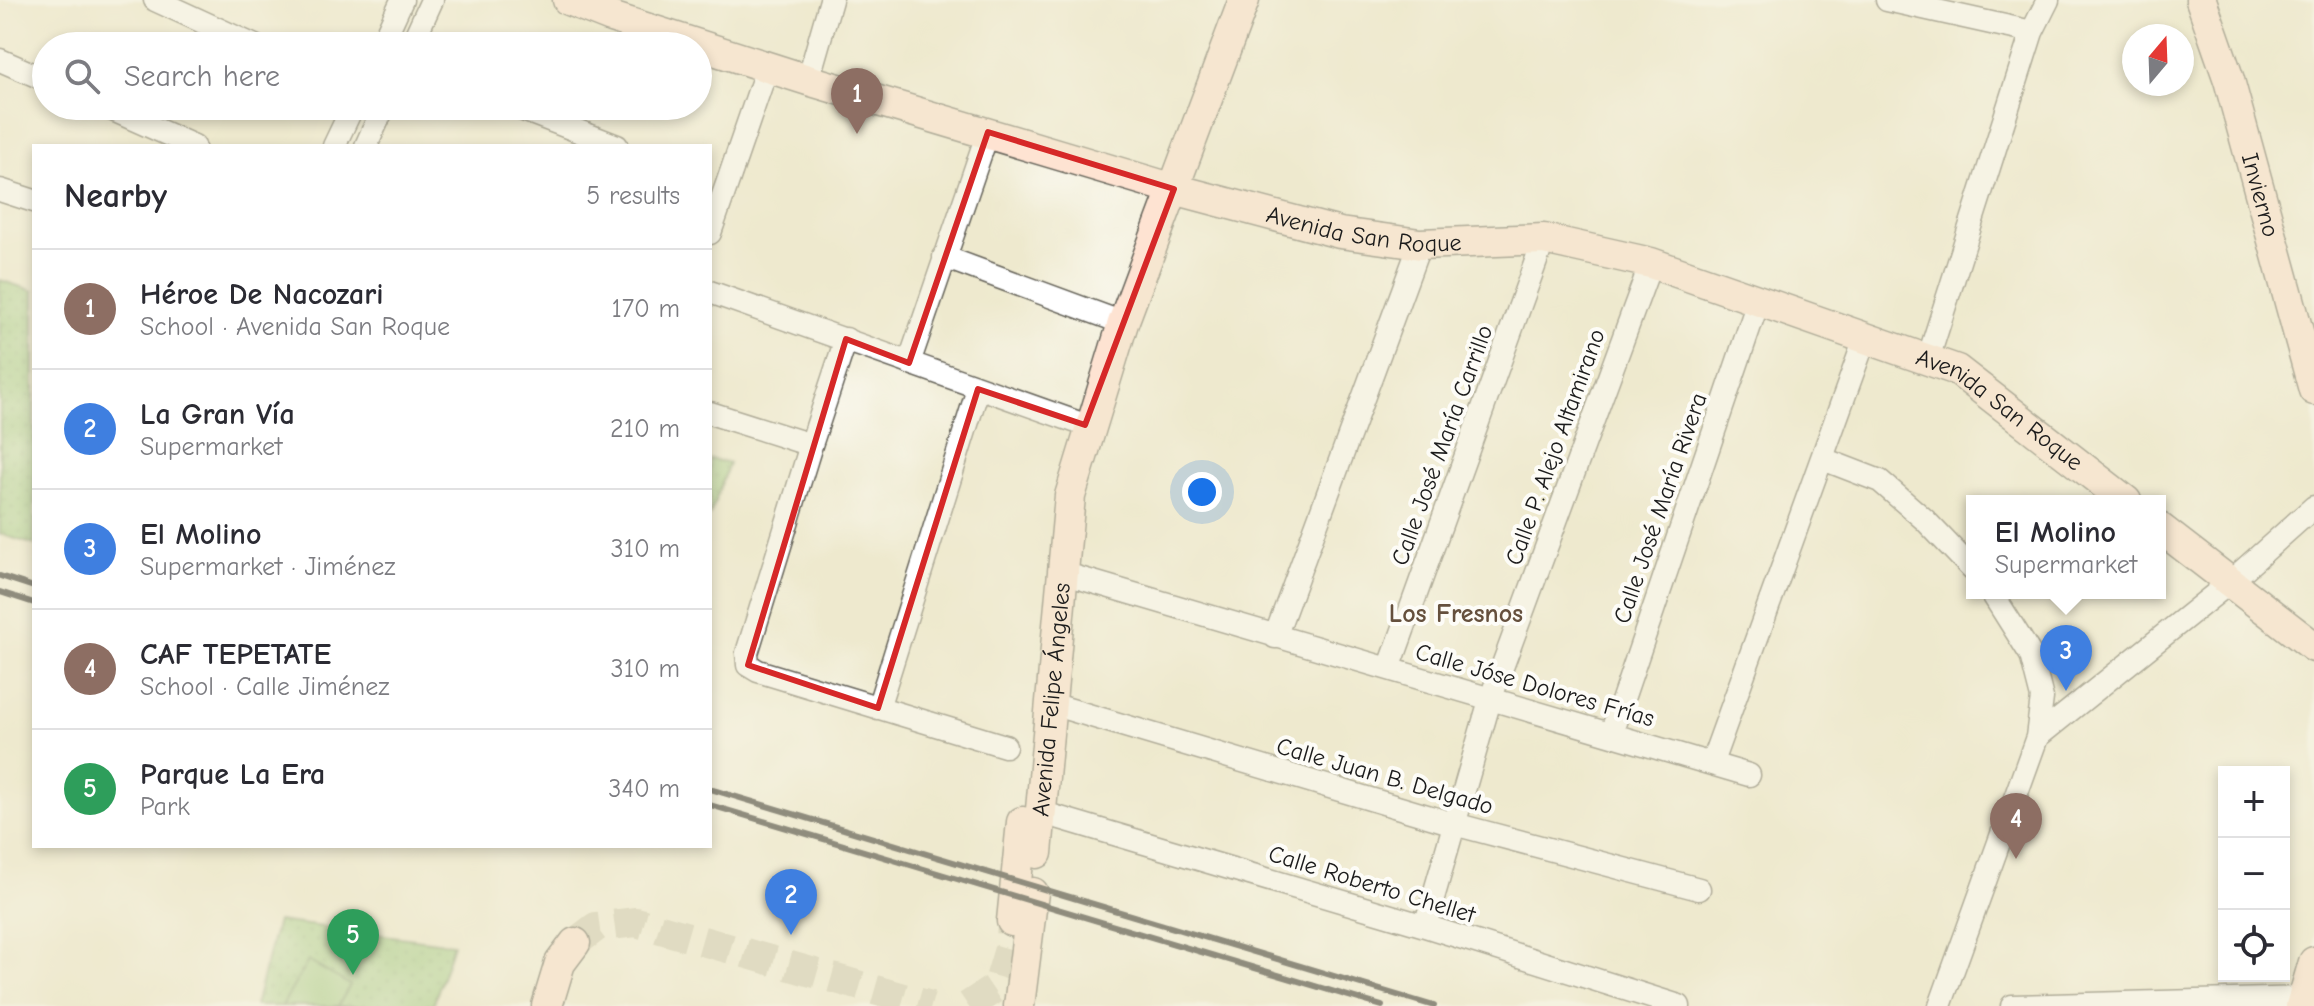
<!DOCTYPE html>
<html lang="en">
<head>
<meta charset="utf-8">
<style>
  :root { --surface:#fff; --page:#f2f2f3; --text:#2b2b33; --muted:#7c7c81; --line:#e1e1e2; --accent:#db2777 }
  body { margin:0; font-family:"Comic Neue",sans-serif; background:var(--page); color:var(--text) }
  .controls { position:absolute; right:24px; bottom:24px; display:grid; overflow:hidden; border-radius:0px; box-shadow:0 4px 12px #0003 }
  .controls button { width:72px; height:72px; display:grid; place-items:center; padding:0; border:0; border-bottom:2px solid var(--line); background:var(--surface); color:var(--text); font:40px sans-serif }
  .compass { position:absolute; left:2122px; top:24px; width:72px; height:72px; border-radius:50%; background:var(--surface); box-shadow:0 4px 12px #0003; rotate:19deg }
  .you { position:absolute; left:1202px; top:492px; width:28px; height:28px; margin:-20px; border:6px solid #fff; border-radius:50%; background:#1a73e8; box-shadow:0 0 0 12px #1a73e833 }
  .badge { display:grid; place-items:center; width:52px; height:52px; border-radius:50%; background:var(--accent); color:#fff; font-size:26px; font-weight:700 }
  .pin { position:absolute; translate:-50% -66px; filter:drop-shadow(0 2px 4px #0008) }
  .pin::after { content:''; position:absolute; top:42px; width:28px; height:24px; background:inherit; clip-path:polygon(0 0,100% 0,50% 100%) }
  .popup { position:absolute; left:1966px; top:495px; width:200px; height:104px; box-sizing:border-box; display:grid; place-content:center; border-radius:0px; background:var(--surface); filter:drop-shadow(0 2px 6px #0005); font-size:26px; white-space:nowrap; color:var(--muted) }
  .popup b { font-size:30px; color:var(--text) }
  .popup::after { content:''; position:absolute; left:50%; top:100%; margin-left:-16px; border:16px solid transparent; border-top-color:var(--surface) }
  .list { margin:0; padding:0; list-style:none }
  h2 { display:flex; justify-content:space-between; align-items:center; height:104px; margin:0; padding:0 32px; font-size:34px }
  h2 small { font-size:26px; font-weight:400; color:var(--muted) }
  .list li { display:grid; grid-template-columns:52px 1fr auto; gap:24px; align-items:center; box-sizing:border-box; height:120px; padding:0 32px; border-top:2px solid var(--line) }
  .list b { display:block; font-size:30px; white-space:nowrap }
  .list p { margin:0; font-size:26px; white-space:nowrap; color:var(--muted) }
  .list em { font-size:26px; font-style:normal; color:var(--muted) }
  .icon { flex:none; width:44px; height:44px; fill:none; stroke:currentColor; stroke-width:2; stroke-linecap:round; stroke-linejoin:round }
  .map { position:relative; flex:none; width:2314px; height:1006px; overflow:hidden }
  .search { position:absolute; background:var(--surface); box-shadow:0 4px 12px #0003; left:32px; top:32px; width:680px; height:88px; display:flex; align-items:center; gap:20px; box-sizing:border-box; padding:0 28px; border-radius:44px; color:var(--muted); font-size:30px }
  .panel { position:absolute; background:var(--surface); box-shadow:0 4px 12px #0003; left:32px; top:144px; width:680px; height:704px; border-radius:0px }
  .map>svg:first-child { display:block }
  .green { fill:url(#green-dots); stroke:#577048; stroke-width:2 }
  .pitch { fill:#92c474; stroke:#577048; stroke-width:2 }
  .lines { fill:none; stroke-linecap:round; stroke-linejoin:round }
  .secondary-tunnel { stroke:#cecab3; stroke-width:30; stroke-dasharray:30 15; stroke-linecap:butt }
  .street-casing { stroke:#66645a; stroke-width:25 }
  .secondary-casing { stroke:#66645a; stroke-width:33 }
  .street { stroke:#fff; stroke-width:22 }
  .secondary { stroke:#fee3d2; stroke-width:30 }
  .rail { stroke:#1c1c1c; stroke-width:6 }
  .marked { fill:none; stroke:#d62828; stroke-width:6; stroke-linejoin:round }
  .labels { text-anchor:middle; stroke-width:8; stroke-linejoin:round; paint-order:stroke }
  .street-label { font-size:24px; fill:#1c1c1c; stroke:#fdfcf7 }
  .neighbourhood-label { font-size:26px; font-weight:bold; fill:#65503d; stroke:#fdfcf7 }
</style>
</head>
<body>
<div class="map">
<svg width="2314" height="1006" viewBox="0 0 2314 1006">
  <defs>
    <pattern id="green-dots" width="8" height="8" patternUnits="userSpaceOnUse" patternTransform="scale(2)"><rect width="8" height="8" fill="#92c474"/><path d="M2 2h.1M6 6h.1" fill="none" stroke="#7da864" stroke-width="1.8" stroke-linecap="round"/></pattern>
  </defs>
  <rect width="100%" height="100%" fill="#fdfcf7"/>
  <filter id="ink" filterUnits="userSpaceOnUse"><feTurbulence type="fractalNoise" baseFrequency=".0125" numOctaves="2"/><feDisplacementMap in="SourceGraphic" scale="16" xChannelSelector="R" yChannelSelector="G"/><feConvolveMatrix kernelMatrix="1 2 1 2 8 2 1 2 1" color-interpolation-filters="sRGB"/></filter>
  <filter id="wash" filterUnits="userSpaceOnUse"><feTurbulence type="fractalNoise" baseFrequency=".006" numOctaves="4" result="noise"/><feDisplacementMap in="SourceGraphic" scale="32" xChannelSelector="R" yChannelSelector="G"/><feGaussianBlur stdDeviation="1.8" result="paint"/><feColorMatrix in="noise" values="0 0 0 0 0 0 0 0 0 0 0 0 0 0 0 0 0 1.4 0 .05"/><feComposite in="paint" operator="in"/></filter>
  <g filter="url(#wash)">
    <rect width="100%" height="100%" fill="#eee9ce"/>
    <!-- green -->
    <path class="green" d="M 0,280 L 34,291 L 34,545 L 0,534 Z
      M 710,459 L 729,463 L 710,516 Z
      M 277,921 L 453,944 L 433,1006 L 255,1006 Z"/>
    <!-- pitch -->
    <path class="pitch" d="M 308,961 L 350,985 L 338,1006 L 282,1006 Z"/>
  </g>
  <g filter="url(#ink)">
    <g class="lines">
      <!-- secondary-tunnel -->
      <path class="secondary-tunnel" d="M 575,943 L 596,927 L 636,922 L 931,1006
        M 968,1006 L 998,986 L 1011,942 L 1012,921"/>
      <!-- street casing -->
      <g class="street-casing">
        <path id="street" d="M 155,0 L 255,46
          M 1887,0 L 2032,32
          M 381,46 L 402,0
          M 411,46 L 432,0
          M 0,60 L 46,80
          M 808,80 L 831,0
          M 104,106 L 194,146
          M 513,106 L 617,146
          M 334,146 L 353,106
          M 366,146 L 384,106
          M 0,190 L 34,201
          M 710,233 L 767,68
          M 944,257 L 1123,323
          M 710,292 L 1085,425
          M 846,339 L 811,445 L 747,653 L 748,665 L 758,671 L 1005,746
          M 1928,359 L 2032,32 L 2048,0
          M 909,363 L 988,132
          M 710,413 L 811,445
          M 1823,459 L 1880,481 L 1925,520 L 1972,569
          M 1076,577 L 1749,775
          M 1275,637 L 1420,244
          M 1389,669 L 1544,239
          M 1058,706 L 1454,824 L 1699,889
          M 878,708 L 978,389
          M 1611,734 L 1759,299
          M 2037,737 L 2229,583 L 2314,507
          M 1712,762 L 1866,336
          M 1050,815 L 1425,926 L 1679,1006
          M 1425,926 L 1490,700 L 1651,263
          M 1940,1006 L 2037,737 L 2042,698 L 2031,655 L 1992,593
          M 2012,1006 L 2304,998"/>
      </g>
      <!-- secondary casing -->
      <g class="secondary-casing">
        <g id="secondary">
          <path id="s1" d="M 568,0 L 611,17 L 808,80 L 1174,189 L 1340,233 L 1420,244 L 1544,239 L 1651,263 L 1957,370 L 2126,501"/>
          <path id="s2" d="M 2201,0 L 2229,80 L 2314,390"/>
          <path d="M 2160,528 L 2314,647"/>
          <path id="s3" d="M 1037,853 L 1070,496 L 1123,323 L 1244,0"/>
          <path d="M 1012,921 L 1022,822"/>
          <path d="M 547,1006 L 560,963 L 575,943"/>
          <path d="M 1019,1006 L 1033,893"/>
          <path d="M 2301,1006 L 2314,962"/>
        </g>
      </g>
      <!-- street -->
      <use href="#street" class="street"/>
      <!-- secondary -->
      <use href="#secondary" class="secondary"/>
      <!-- rail -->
      <path class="rail" d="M 0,576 L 34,587
        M 0,592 L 34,603
        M 710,789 L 1434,1006
        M 710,805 L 1382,1006"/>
    </g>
  </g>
  <!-- marked area -->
  <path d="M0 0H2314V1006H0ZM 988,132 L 1174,189 L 1085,425 L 978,389 L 878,708 L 748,665 L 846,339 L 909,363 Z" fill="#eee9ce" fill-opacity=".55" fill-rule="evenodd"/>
  <path class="marked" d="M 988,132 L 1174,189 L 1085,425 L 978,389 L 878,708 L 748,665 L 846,339 L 909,363 Z"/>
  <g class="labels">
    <!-- street labels -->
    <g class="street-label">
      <text dy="8" stroke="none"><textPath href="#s2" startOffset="204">Invierno</textPath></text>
      <text dy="8" stroke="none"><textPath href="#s1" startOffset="830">Avenida San Roque</textPath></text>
      <text dy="8" stroke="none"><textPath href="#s1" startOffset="1502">Avenida San Roque</textPath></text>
      <text transform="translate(1442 445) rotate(-70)" y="8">Calle José María Carrillo</text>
      <text transform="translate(1555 447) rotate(-70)" y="8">Calle P. Alejo Altamirano</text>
      <text transform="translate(1660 508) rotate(-71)" y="8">Calle José María Rivera</text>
      <text transform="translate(1535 685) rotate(16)" y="8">Calle Jóse Dolores Frías</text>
      <text dy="8" stroke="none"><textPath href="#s3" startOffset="154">Avenida Felipe Ángeles</textPath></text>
      <text transform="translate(1385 776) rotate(16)" y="8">Calle Juan B. Delgado</text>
      <text transform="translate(1372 884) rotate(17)" y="8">Calle Roberto Chellet</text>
    </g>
    <!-- neighbourhood labels -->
    <g class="neighbourhood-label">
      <text x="1456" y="622">Los Fresnos</text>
    </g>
  </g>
</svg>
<div class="controls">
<button>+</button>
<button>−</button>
<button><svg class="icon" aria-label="locate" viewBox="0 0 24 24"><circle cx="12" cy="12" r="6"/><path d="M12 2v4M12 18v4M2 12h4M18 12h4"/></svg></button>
</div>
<svg class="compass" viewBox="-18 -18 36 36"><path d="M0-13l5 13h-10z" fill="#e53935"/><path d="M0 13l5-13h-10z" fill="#7c7c81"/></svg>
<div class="you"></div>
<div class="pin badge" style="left:857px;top:134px;background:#8d6e63">1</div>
<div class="pin badge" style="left:791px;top:935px;background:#3f7fe0">2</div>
<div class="pin badge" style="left:2066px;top:691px;background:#3f7fe0">3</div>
<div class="popup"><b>El Molino</b>Supermarket</div>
<div class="pin badge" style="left:2016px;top:859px;background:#8d6e63">4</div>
<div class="pin badge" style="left:353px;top:975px;background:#2e9e5b">5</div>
<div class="search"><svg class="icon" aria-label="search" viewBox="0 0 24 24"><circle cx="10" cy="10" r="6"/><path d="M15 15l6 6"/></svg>Search here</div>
<section class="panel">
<h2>Nearby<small>5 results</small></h2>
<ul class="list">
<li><span class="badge" style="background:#8d6e63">1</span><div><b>Héroe De Nacozari</b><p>School · Avenida San Roque</p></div><em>170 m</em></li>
<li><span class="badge" style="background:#3f7fe0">2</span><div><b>La Gran Vía</b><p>Supermarket</p></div><em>210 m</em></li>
<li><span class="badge" style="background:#3f7fe0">3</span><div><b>El Molino</b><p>Supermarket · Jiménez</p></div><em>310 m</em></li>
<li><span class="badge" style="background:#8d6e63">4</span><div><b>CAF TEPETATE</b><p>School · Calle Jiménez</p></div><em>310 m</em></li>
<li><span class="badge" style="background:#2e9e5b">5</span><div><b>Parque La Era</b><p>Park</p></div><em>340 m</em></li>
</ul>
</section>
</div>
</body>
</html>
